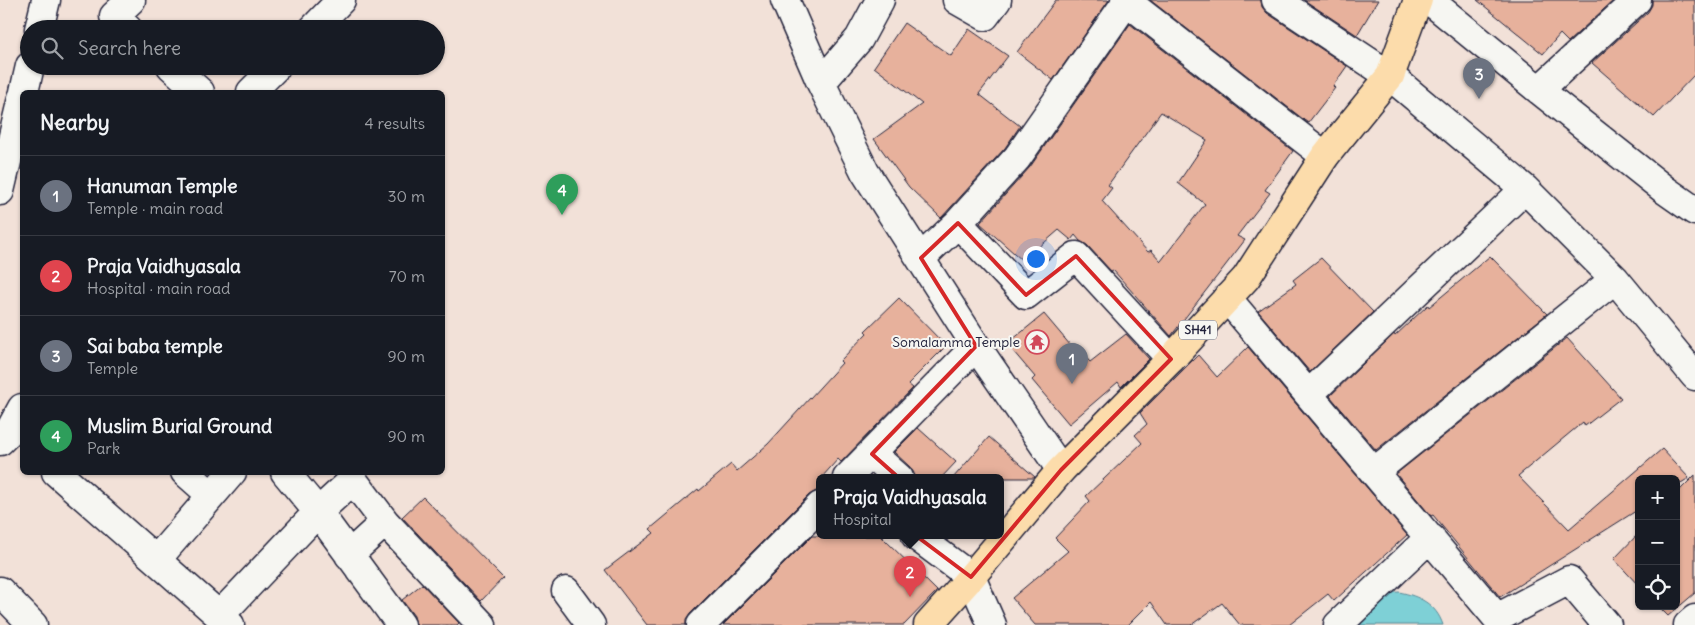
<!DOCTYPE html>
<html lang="en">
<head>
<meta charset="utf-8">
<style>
  :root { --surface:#171b24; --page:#242831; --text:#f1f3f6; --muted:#9ea1a6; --line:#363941; --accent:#0f766e }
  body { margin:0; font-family:Delius,sans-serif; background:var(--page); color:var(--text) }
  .controls { position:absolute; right:15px; bottom:15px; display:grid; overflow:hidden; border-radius:8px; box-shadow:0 1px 4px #0004 }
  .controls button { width:45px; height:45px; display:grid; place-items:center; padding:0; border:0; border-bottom:1px solid var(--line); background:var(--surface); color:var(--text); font:25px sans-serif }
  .you { position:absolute; left:1035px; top:258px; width:18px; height:18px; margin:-12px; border:4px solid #fff; border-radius:50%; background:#1a73e8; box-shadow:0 0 0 8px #1a73e833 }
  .badge { display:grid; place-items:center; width:32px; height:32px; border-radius:50%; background:var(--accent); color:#fff; font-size:16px; font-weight:700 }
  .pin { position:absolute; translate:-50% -41px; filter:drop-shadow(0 1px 2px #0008) }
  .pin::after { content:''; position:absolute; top:26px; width:18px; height:15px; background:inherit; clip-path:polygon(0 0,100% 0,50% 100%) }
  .popup { position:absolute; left:816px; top:474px; width:188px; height:65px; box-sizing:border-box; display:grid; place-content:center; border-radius:8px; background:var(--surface); filter:drop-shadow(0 1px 4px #0005); font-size:16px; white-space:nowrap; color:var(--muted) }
  .popup b { font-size:19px; color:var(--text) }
  .popup::after { content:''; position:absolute; left:50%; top:100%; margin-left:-10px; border:10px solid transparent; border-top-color:var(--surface) }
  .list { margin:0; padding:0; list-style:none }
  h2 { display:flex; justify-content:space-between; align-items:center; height:65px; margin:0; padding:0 20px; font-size:21px }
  h2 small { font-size:16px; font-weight:400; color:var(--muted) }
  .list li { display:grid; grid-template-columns:32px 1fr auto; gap:15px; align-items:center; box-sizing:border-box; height:80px; padding:0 20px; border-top:1px solid var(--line) }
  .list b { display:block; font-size:19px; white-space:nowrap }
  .list p { margin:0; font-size:16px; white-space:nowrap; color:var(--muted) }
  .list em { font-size:16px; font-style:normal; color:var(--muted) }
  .icon { flex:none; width:28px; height:28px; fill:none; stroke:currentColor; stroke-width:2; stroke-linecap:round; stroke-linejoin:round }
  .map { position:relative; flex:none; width:1695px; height:625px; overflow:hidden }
  .search { position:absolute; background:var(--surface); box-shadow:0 1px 4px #0004; left:20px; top:20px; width:425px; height:55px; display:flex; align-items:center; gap:12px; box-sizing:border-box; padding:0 18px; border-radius:28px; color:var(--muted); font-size:19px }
  .panel { position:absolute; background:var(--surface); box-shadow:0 1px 4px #0004; left:20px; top:90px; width:425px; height:385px; border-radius:8px }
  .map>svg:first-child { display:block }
  .water { fill:#7ed0d6; stroke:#598a98 }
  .building { fill:#e7b19c; stroke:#22223b; fill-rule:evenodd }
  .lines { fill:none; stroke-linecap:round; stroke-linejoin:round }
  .street-casing { stroke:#22223b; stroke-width:31 }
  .primary-casing { stroke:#22223b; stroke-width:31 }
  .street { stroke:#f6f6f2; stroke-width:28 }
  .primary { stroke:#fcdcab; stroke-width:28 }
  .marked { fill:none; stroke:#d62828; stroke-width:4; stroke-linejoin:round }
  .labels { text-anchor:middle; stroke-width:4; stroke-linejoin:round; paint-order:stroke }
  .shield { fill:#f6f6f2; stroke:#626272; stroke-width:1 }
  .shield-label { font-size:12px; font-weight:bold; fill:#22223b }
  .poi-label { font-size:14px; fill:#22223b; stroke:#f6f6f2; text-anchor:end }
</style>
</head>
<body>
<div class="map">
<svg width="1695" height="625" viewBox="0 0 1695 625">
  <rect width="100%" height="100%" fill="#f2e1d8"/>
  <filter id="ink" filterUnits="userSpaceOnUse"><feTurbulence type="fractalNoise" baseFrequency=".02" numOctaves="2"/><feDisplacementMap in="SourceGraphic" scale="10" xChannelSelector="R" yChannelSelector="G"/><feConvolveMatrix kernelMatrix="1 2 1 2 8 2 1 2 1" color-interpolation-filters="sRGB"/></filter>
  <g filter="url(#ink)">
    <!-- water -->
    <path class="water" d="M 1399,592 C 1419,596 1436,604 1443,625 L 1349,625 L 1382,593 Z"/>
    <!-- building -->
    <path class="building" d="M 1056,0 L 1109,0 L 1053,80 L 1017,52 Z
      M 1150,0 L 1261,0 L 1262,7 L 1267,13 L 1347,66 L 1333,86 L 1335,88 L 1308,123 Z
      M 1304,0 L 1378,0 L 1357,35 Z
      M 1477,0 L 1614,0 L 1568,42 L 1560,34 L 1543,54 Z
      M 1652,0 L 1695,0 L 1695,74 L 1654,117 L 1592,63 L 1648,12 L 1652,5 Z
      M 904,23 L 951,56 L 969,29 L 1008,56 L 979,94 L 1020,126 L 1005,148 L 941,218 L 909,187 L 874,139 L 922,104 L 874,67 Z
      M 1130,24 L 1293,151 L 1265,190 L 1270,193 L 1237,236 L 1245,240 L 1171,336 L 1113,270 L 1111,271 L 1087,245 L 1080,241 L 1075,235 L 1071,240 L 1059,230 L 1023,261 L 980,223 L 1030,167 ZM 1161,112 L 1207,140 L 1178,183 L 1205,204 L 1161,261 L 1151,250 L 1148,252 L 1102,201 L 1112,188 L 1108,185 Z
      M 1490,256 L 1547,314 L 1376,450 L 1330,396 L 1394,334 L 1395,336 L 1428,305 L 1429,307 Z
      M 1321,258 L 1373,312 L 1310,372 L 1258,311 L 1296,284 L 1293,280 Z
      M 899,298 L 946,346 L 908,384 L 913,388 L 841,462 L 838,459 L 822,477 L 823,478 L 820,478 L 820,491 L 816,491 L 809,495 L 690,614 L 686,620 L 686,625 L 647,625 L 605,570 L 654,533 L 650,529 L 698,489 L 699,491 L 731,464 L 737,471 L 768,444 L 842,363 L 840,361 L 867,333 L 865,331 Z
      M 1044,314 L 1071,346 L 1074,344 L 1090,362 L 1126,334 L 1149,359 L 1121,387 L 1118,382 L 1069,424 L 1032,380 L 1035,377 L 1007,344 Z
      M 1567,338 L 1621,398 L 1585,426 L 1583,422 L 1518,476 L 1569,529 L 1662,449 L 1689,478 L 1676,486 L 1676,479 L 1639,479 L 1639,509 L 1500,597 L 1433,515 L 1431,516 L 1396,474 Z
      M 1248,347 L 1407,535 L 1334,601 L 1328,594 L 1289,625 L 1240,625 L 1222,603 L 1191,625 L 1167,625 L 1151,602 L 1128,625 L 1035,625 L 1012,598 L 1068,551 L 1055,538 L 1090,501 L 1086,496 L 1142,443 L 1135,435 L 1147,424 L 1140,413 L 1198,355 L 1217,377 Z
      M 918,428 L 956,462 L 941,478 L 914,478 L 914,473 L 910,467 L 894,452 Z
      M 989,437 L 1035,477 L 1034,478 L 953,478 Z
      M 1695,475 L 1695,593 L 1668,616 L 1658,606 L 1676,606 L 1676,494 Z
      M 423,497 L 503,578 L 481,601 L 402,517 Z
      M 1639,533 L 1639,586 L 1614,559 Z
      M 812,536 L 881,536 L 937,591 L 904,625 L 723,625 Z
      M 422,584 L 459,623 L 457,625 L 416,625 L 414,616 L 402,600 Z"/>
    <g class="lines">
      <!-- street casing -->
      <g class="street-casing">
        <path id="street" d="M 785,0 L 821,83 L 865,172 L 976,346 L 1061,470
          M 957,0 L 985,16 L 997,0
          M 1125,0 L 1325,156
          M 1276,0 L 1390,76 L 1525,189 L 1615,279 L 1695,376
          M 1429,0 L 1539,90 L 1665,190 L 1695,211
          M 39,29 L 46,0
          M 128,29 L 114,16 L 131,0
          M 313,29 L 341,0
          M 171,66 L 200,92
          M 821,83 L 859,39 L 880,0
          M 1539,90 L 1637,0
          M 24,92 L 30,66
          M 251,92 L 277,66
          M 0,191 L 22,98
          M 958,223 L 1026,295 L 1076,256 L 1171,359
          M 921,258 L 958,223 L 1017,158 L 1127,1
          M 1227,298 L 1497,618 L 1569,580 L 1607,625
          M 1309,394 L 1525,189
          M 0,441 L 9,432 L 22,408
          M 872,454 L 899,478
          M 56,472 L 230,625
          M 185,472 L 211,495
          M 285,472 L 318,512 L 401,625
          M 1374,472 L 1615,279
          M 847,478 L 976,346
          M 916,536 L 971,577 L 992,625
          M 349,555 L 385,522
          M 157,559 L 232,472
          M 0,591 L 33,625
          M 566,591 L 591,625
          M 220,615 L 318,512 L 353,480 L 385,522 L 482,625
          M 701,625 L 820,506
          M 1338,625 L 1423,544 L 1431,538
          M 1688,625 L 1695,619"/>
      </g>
      <!-- primary casing -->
      <g class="primary-casing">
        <path id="primary" d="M 928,625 L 971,577 L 1061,470 L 1171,359 L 1246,278 L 1325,156 L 1390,76 L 1418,0"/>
      </g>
      <!-- street -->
      <use href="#street" class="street"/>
      <!-- primary -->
      <use href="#primary" class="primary"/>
    </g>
  </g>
  <!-- marked area -->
  <path class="marked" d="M 958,223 L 1026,295 L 1076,256 L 1171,359 L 1061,470 L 971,577 L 903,526 L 926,502 L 872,454 L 976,346 L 921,258 Z"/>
  <!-- icons -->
  <defs>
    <g id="temple-ring" transform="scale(1.25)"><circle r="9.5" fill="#f6f6f2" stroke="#d1495b" stroke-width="1.5"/><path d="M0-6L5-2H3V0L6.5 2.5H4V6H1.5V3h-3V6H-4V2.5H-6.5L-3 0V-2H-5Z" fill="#d1495b"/></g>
  </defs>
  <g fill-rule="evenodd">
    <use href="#temple-ring" x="1037" y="342"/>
  </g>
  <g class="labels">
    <!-- shield labels -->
    <rect class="shield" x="1179" y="320.5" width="38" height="19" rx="4"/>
    <g class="shield-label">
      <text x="1198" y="334">SH41</text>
    </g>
    <!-- poi labels -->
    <g class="poi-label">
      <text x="1020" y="347">Somalamma Temple</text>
    </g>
  </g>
</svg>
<div class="controls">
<button>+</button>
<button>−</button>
<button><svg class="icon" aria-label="locate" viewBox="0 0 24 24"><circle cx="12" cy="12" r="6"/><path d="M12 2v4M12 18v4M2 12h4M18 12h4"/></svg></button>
</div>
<div class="you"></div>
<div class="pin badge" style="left:1072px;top:384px;background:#6b7280">1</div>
<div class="pin badge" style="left:910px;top:597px;background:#e0444e">2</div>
<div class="popup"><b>Praja Vaidhyasala</b>Hospital</div>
<div class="pin badge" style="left:1479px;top:99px;background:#6b7280">3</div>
<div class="pin badge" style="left:562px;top:215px;background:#2e9e5b">4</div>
<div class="search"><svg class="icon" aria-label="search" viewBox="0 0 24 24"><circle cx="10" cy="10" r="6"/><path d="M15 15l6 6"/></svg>Search here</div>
<section class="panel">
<h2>Nearby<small>4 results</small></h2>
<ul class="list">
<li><span class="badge" style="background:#6b7280">1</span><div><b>Hanuman Temple</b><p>Temple · main road</p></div><em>30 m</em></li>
<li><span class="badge" style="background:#e0444e">2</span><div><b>Praja Vaidhyasala</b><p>Hospital · main road</p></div><em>70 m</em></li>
<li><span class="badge" style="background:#6b7280">3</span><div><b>Sai baba temple</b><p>Temple</p></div><em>90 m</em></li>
<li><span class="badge" style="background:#2e9e5b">4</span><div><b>Muslim Burial Ground</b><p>Park</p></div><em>90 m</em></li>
</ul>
</section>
</div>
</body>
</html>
